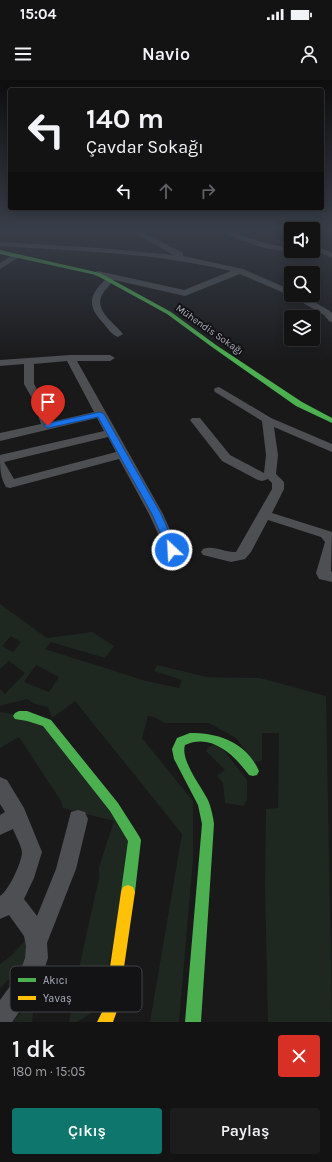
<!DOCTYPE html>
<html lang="tr">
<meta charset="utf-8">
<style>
:root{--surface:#131314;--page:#1c1c1d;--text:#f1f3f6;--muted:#9d9ea0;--line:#323234;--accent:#0f766e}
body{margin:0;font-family:Karla,sans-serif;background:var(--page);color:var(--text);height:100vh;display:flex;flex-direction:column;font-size:15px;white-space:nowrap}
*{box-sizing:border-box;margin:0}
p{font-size:13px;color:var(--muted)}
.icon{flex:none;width:22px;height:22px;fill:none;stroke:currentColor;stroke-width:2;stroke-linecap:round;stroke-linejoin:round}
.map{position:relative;height:942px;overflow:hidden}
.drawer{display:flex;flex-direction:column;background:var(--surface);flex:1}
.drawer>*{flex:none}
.hud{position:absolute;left:8px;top:8px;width:316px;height:122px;border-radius:4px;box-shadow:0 2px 10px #0003,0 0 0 1px var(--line);background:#131314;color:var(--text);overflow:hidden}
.tools{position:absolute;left:284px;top:142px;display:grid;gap:8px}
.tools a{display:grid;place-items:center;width:36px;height:36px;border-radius:4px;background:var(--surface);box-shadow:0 2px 10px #0003,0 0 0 1px var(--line);font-size:20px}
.pin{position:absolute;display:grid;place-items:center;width:34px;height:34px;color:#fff;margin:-41px -17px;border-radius:50% 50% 50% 0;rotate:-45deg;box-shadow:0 0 4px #0007}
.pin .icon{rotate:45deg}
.me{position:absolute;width:44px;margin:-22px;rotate:335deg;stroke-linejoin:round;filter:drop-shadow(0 0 3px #0008)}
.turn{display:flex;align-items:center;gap:14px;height:84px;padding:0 12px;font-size:18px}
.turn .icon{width:52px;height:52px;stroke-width:2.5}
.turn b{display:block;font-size:28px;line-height:34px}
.lanes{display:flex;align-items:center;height:38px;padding:0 12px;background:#0003;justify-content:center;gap:20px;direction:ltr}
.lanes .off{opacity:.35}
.round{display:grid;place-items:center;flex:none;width:42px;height:42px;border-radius:4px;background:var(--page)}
.summary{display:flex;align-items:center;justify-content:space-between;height:68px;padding:0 12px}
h1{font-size:24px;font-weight:600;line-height:30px}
.primary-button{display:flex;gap:8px;margin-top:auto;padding:8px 12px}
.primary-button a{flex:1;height:46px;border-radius:4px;background:var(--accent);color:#fff;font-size:16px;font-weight:600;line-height:46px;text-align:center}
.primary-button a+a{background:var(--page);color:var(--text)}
.status{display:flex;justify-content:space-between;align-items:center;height:28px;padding:0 20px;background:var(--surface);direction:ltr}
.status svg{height:11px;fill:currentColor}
header{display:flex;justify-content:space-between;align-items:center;height:52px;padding:0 12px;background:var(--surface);font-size:18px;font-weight:600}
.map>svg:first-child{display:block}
.green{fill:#1f2721;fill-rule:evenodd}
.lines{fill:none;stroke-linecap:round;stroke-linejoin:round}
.street{fill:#4d4f53;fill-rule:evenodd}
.fast{fill:#4caf50;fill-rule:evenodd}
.slow{fill:#ffc107;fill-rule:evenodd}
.route{fill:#1a73e8;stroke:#114b97}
.labels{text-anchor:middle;stroke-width:4;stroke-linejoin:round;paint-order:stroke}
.far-street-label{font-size:10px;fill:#abafba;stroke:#131316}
.key{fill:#131316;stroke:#414247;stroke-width:1}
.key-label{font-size:11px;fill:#abafba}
</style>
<div class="status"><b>15:04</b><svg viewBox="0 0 49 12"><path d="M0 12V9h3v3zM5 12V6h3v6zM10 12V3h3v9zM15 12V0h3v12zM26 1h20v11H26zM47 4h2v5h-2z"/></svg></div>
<header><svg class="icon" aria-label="menu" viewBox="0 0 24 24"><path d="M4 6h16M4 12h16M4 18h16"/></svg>Navio<svg class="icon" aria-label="person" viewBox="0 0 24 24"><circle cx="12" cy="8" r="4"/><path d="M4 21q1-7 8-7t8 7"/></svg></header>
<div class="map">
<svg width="332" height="942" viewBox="0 0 332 942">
<rect width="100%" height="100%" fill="#19191a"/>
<!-- green -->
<g class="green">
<path d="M0 524 47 558 92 552 114 566 105 578 51 562 45 569 146 601 179 608 182 600 154 591 157 585 207 597 260 598 326 616 332 942H268L265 807 266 729 278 728 279 653H262V681L254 682 236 658 209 643H165L154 637 148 636 142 658 193 721V779L179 942H150L182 754 75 621 52 638 48 627 35 624 27 619 0 626V609L5 614 25 593 9 581 0 589ZM11 556 21 562 13 572 2 566ZM36 585 59 597 49 612 24 602Z"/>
<path d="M0 632 12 634 41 642 134 760 100 928 77 942H69L79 888 99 798V787L114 741 63 728 61 721 19 657 0 668Z"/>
<path d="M218 663 247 700V719L244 726 225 723 223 703 217 696 225 690 206 671 208 667Z"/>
<path d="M26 859C29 885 17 891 0 908V884L12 875Z"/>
<path d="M34 921 32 942H11Z"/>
</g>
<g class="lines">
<!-- street -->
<g class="street">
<path d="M129 150H138L183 173V176L243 189 291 210V215H302L330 231 332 233V242L329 241 324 235 291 216 240 194 185 216 114 200C110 205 105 209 102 215 94 231 115 243 123 254L118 257C112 255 108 249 104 244 86 225 89 215 107 198L95 196 94 194 95 192 98 191 184 210 231 191C156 173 78 171 0 166V162L100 168 174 175Z"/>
<path d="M214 150H225L268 164 291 168V171H294L291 172 264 168Z"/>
<path d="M313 164 332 173V178L313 169Z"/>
<path d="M14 174H17L21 176 0 189V183Z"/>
<path d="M70 275H110L115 278 110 281H77L163 434 179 470 177 473 172 475 167 473 149 434 119 379 10 408 6 407C0 397 0 387 0 375L104 351 97 338 0 361V353L41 344 33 320 24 304V284L0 286V280ZM67 281 94 332 51 342 43 320 34 304V284ZM108 357 116 372 14 399 4 382Z"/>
<path d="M219 307 271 338 332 364V372L274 347 278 375 276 394 284 402V409L272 433 332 452 331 491 332 492V502L319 499 316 493 325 462 321 457 268 440 251 472 245 479 231 482 203 475 201 472 203 469C214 465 225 473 236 472L272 409V403L268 399 262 401 258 400 222 381 190 340 192 338H200L230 375 264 393 266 375 262 341 215 312 214 310 215 308Z"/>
<path d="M0 697 7 700 24 728 42 772 34 798 24 819 37 836 56 789 71 732 78 730 85 732 88 739 76 789 47 863 48 878 44 890 35 910 12 942H0V920L19 894 25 878 26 866 24 856 9 835 0 839V816C9 810 21 784 22 773 22 766 15 755 13 749L0 755V735L5 732 0 724Z"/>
</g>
<!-- fast -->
<g class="fast">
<path d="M0 170 100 193 171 232 216 265 302 322 332 338V343L296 326 212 267 167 234 96 195 0 174Z"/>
<path d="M19 631H27L51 640 118 723 139 756 141 760 135 812 133 817 128 819 123 817 121 812 128 761 110 731 43 646 27 641 15 639 13 636 15 633Z"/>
<path d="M190 653C219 653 246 662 259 691L257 695 253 696 249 695C234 675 212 653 185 665 180 680 201 706 208 720 211 727 213 736 214 744L201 942H185L202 744 198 725 174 679 172 669 177 658Z"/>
</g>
<!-- slow -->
<path class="slow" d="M128 805 133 807 135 812 118 928 113 942H97L104 928 121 812 123 807Z"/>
</g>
<!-- sky -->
<linearGradient id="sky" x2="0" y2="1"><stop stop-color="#0e0e0e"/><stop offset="0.53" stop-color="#383e49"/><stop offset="1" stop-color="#383e49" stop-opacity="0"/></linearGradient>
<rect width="332" height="282" fill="url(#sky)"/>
<!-- route -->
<path class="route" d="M100 332 104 334 161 434 177 470 176 472H169L168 470 152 434 98 337 48 348 44 346 45 344Z"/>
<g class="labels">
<!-- far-street labels -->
<g class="far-street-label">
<text transform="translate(210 249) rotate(35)" y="4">Mühendis Sokağı</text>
</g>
</g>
<!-- legend -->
<rect x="10" y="886" width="132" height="46" rx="6" class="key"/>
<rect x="18" y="898" width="18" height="4" fill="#4caf50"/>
<rect x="18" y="916" width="18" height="4" fill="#ffc107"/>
<g class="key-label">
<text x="43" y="904">Akıcı</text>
<text x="43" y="922">Yavaş</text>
</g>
</svg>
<div class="tools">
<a><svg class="icon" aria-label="sound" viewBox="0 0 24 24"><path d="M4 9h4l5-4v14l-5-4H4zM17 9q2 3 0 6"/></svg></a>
<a><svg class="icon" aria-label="search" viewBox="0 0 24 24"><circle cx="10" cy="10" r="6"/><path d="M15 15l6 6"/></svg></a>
<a><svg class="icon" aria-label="layers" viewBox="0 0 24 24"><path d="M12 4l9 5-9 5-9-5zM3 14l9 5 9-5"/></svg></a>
</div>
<div class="pin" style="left:48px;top:346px;background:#d93025"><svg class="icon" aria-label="arrive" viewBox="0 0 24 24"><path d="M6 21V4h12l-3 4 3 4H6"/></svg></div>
<svg class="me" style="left:172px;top:470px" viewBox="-20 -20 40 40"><circle r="17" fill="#1a73e8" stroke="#fff" stroke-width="3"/><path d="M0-11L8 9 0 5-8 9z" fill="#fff"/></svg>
<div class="hud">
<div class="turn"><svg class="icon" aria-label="left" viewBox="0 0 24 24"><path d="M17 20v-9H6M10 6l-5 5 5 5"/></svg><div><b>140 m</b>Çavdar Sokağı</div></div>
<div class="lanes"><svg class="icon" aria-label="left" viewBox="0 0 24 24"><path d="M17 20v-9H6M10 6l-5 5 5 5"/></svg><svg class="icon off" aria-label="ahead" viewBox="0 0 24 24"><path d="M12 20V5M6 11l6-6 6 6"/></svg><svg class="icon off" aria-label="right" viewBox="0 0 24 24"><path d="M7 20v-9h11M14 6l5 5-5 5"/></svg></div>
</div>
</div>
<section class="drawer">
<div class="summary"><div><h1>1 dk</h1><p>180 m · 15:05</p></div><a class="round" style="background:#d93025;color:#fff"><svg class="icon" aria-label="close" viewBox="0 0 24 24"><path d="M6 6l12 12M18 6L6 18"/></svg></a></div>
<div class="primary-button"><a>Çıkış</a><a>Paylaş</a></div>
</section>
